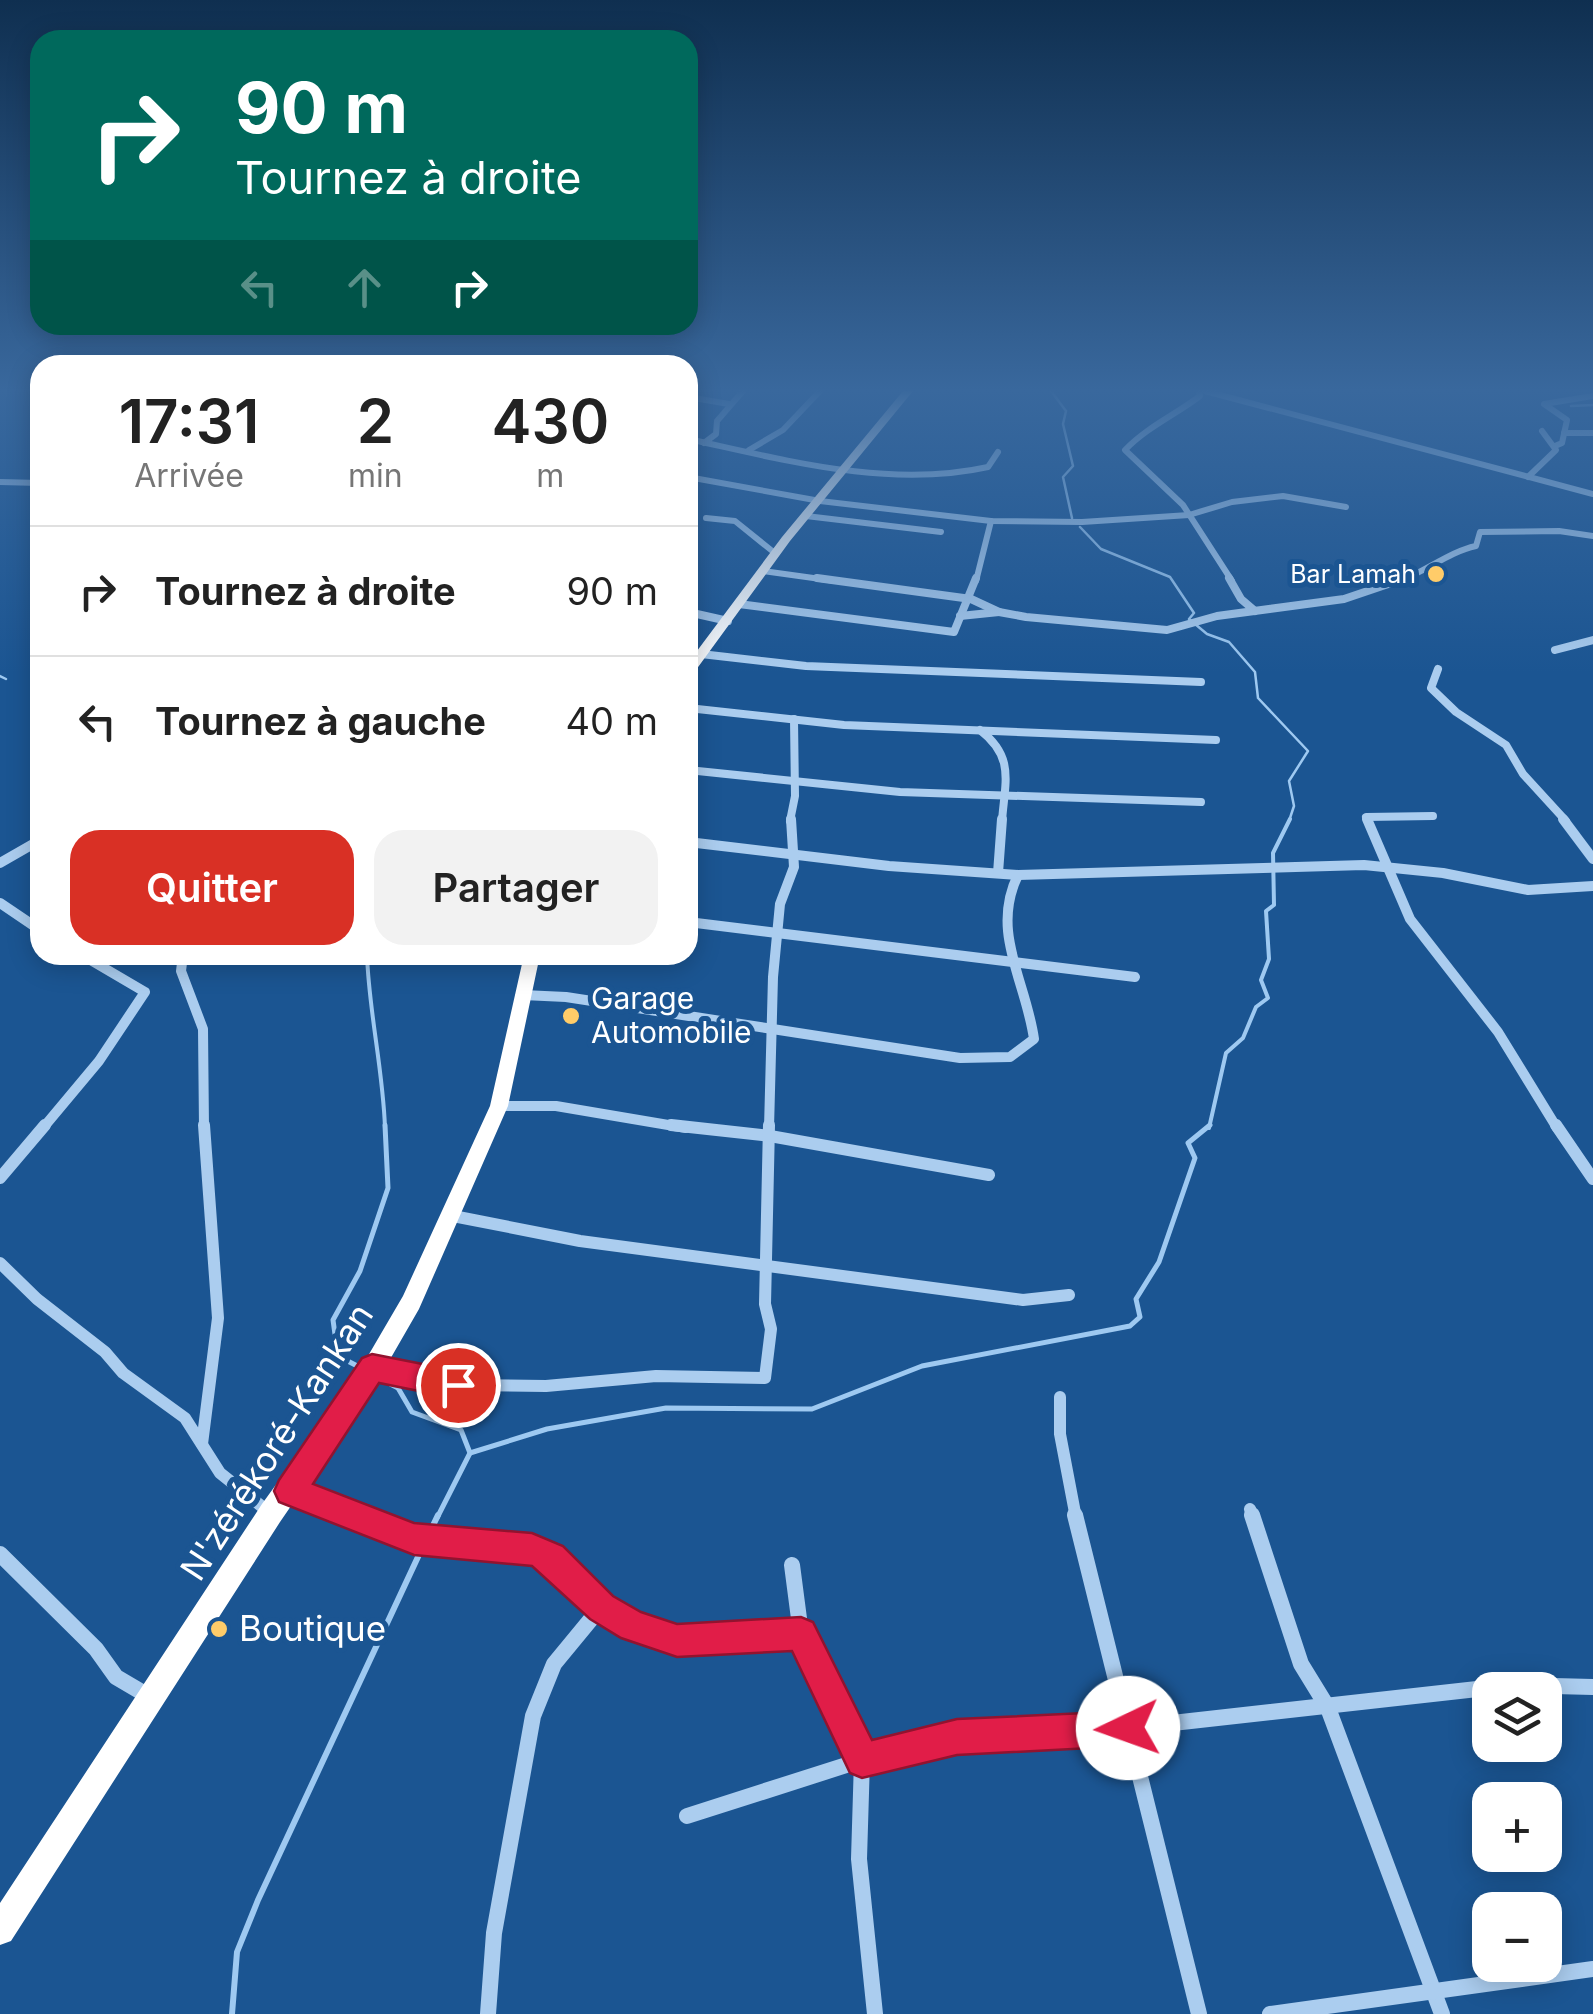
<!DOCTYPE html>
<html lang="fr">
<meta charset="utf-8">
<style>
:root{--surface:#fff;--page:#f2f2f2;--text:#222;--muted:#767676;--line:#e0e0e0;--accent:#d93025}
body{margin:0;font-family:Inter,sans-serif;background:var(--page);color:var(--text);height:100vh;display:flex;flex-direction:column;font-size:38px;white-space:nowrap}
*{box-sizing:border-box;margin:0}
p{font-size:32px;color:var(--muted)}
.icon{flex:none;width:55px;height:55px;fill:none;stroke:currentColor;stroke-width:2;stroke-linecap:round;stroke-linejoin:round}
.map{position:relative;flex:1;overflow:hidden}
.side{position:absolute;left:30px;top:355px;width:668px;height:610px;display:flex;flex-direction:column;background:var(--surface);border-radius:30px;box-shadow:0 5px 25px #0003}
.side>*{flex:none}
.banner{position:absolute;left:30px;top:30px;width:668px;height:305px;border-radius:30px;box-shadow:0 5px 25px #0003;background:#00695c;color:#fff;overflow:hidden}
.buttons{position:absolute;left:1472px;top:1672px;display:grid;gap:20px}
.buttons a{display:grid;place-items:center;width:90px;height:90px;border-radius:20px;background:var(--surface);box-shadow:0 5px 25px #0003;font-size:50px}
.pin{position:absolute;display:grid;place-items:center;width:85px;height:85px;color:#fff;margin:-42px;border:5px solid #fff;border-radius:50%;box-shadow:0 2px 10px #0007}
.me{position:absolute;width:110px;margin:-55px;rotate:267deg;stroke-linejoin:round;filter:drop-shadow(0 0 8px #0008)}
.turn{display:flex;align-items:center;gap:35px;height:210px;padding:0 40px;font-size:45px}
.turn .icon{width:130px;height:130px;stroke-width:2.5}
.turn b{display:block;font-size:70px;line-height:85px}
.lanes{display:flex;align-items:center;height:95px;padding:0 40px;background:#0003;justify-content:center;gap:50px;direction:ltr}
.lanes .off{opacity:.35}
.eta{display:flex;justify-content:space-evenly;align-items:center;height:170px;text-align:center}
.eta b{font-size:60px;font-weight:600;line-height:70px}
.primary-button{display:flex;gap:20px;margin-top:auto;padding:20px 40px}
.primary-button a{flex:1;height:115px;border-radius:30px;background:var(--accent);color:#fff;font-size:40px;font-weight:600;line-height:115px;text-align:center}
.primary-button a+a{background:var(--page);color:var(--text)}
ul{padding:0;list-style:none}
li{display:flex;align-items:center;gap:30px;height:130px;padding:0 40px;border-top:2px solid var(--line)}
li div{flex:1}
li b{display:block;font-size:38px}
li em{font-style:normal}
.map>svg:first-child{display:block}
.lines{fill:none;stroke-linecap:round;stroke-linejoin:round}
.stream-far3{stroke:#9ec9f1;stroke-width:2.5}
.stream-far2{stroke:#9ec9f1;stroke-width:4}
.stream-far1{stroke:#9ec9f1;stroke-width:5}
.stream{stroke:#9ec9f1;stroke-width:6}
.street-far4{stroke:#abcdef;stroke-width:6}
.street-far3{stroke:#abcdef;stroke-width:8}
.street-far2{stroke:#abcdef;stroke-width:10}
.street-far1{stroke:#abcdef;stroke-width:12}
.street{stroke:#abcdef;stroke-width:16}
.highway{fill:#fff;fill-rule:evenodd}
.route{fill:#e11d48;stroke:#92132f;stroke-width:2.5}
.poi-dot{fill:#ffcc69;stroke:#1b5592;stroke-width:4}
.labels{text-anchor:middle;stroke-width:10;stroke-linejoin:round;paint-order:stroke}
.far-poi-label{font-size:25px;fill:#fff;stroke:#1b5592;text-anchor:end}
.poi-label{font-size:30px;fill:#fff;stroke:#1b5592;text-anchor:start}
.near-street-label{font-size:35px;fill:#fff;stroke:#1b5592}
.near-poi-label{font-size:35px;fill:#fff;stroke:#1b5592;text-anchor:start}
</style>
<div class="map">
<svg width="1593" height="2014" viewBox="0 0 1593 2014">
<rect width="100%" height="100%" fill="#1b5592"/>
<g class="lines">
<!-- stream-far3 -->
<g class="stream-far3">
<path d="M1051 391 1066 411 1063 424 1073 466 1063 477 1072 518"/>
<path d="M1571 406 1593 405"/>
<path d="M1080 527 1101 549 1170 577 1194 613 1189 619 1207 634 1229 642 1255 672 1258 698 1308 751 1289 781 1294 806 1289 821"/>
<path d="M0 676 6 679"/>
</g>
<!-- stream-far2 -->
<g class="stream-far2">
<path d="M367 955C369 1013 383 1069 385 1128"/>
<path d="M1209 1128 1226 1053 1243 1038 1256 1007 1268 998 1261 980 1269 959 1266 911 1274 905 1273 853 1290 819"/>
</g>
<!-- stream-far1 -->
<g class="stream-far1">
<path d="M365 1370 338 1356 333 1320 360 1271 388 1188 385 1125"/>
<path d="M377 1377 398 1388 412 1412 461 1430 470 1453 437 1518"/>
<path d="M470 1453 547 1429 666 1408 812 1409 922 1366 1130 1326 1140 1317 1136 1299 1159 1262 1195 1158 1188 1143 1210 1125"/>
</g>
<!-- stream -->
<g class="stream">
<path d="M428 1536 438 1515"/>
<path d="M232 2014 237 1952 258 1900 424 1544"/>
</g>
<!-- street-far4 -->
<g class="street-far4">
<path d="M1199 391 1200 396C1175 415 1147 427 1125 450L1183 505 1232 581"/>
<path d="M1205 391 1593 494"/>
<path d="M688 397 729 404"/>
<path d="M1564 433H1593"/>
<path d="M688 439C785 460 889 489 988 467L998 452"/>
<path d="M704 443 716 434 717 421 743 391"/>
<path d="M1555 446 1562 443 1567 420 1544 404 1593 396"/>
<path d="M749 450 783 430 820 391"/>
<path d="M688 477 820 501 991 521 1082 522 1189 515 1232 502 1283 496 1346 507"/>
<path d="M1528 477 1556 450 1542 431"/>
<path d="M0 482 40 483"/>
<path d="M806 516 941 532"/>
<path d="M706 518 735 521 776 554"/>
<path d="M763 571 835 581"/>
<path d="M976 581 991 521"/>
<path d="M1399 581C1426 572 1448 552 1476 546L1480 532 1559 531 1593 536"/>
</g>
<!-- street-far3 -->
<g class="street-far3">
<path d="M817 578 971 599 999 612 1026 617 1167 630 1217 616 1344 599 1406 578"/>
<path d="M1229 578 1241 599 1255 611"/>
<path d="M739 604 954 632 976 578"/>
<path d="M688 612 728 621"/>
<path d="M960 616 999 612"/>
<path d="M1555 650 1593 640"/>
<path d="M701 654 806 666 1201 682"/>
<path d="M1438 669 1431 688 1456 712 1506 745 1523 774 1566 821"/>
<path d="M688 708 844 725 1216 740"/>
<path d="M980 730C1015 757 1005 781 1002 821"/>
<path d="M688 770 900 792 1201 802"/>
<path d="M790 821 795 796 794 719"/>
<path d="M1368 821 1366 817 1433 816"/>
</g>
<!-- street-far2 -->
<g class="street-far2">
<path d="M1367 819 1410 919 1498 1032 1557 1128"/>
<path d="M1563 819 1593 859"/>
<path d="M688 842 889 866 1018 875 1364 865 1443 873 1528 890 1593 886"/>
<path d="M0 863 40 840"/>
<path d="M998 873 1002 819"/>
<path d="M0 903 40 930"/>
<path d="M688 922 1135 977"/>
<path d="M183 955 181 971 203 1029 204 1128"/>
<path d="M523 995 566 997 960 1058 1010 1057 1034 1039C1026 981 990 932 1018 875"/>
<path d="M499 1106H556L686 1128"/>
<path d="M43 1128 99 1061 145 992 82 955"/>
<path d="M769 1128 773 977 780 904 794 867 791 819"/>
</g>
<!-- street-far1 -->
<g class="street-far1">
<path d="M671 1125 770 1136 989 1175"/>
<path d="M1556 1125 1593 1179"/>
<path d="M0 1178 45 1125"/>
<path d="M453 1216 580 1241 1023 1300 1069 1295"/>
<path d="M0 1263 37 1299 105 1352 123 1373 185 1418 220 1473 270 1513"/>
<path d="M373 1368 458 1385 546 1386 656 1376 765 1378 771 1329 765 1304 769 1125"/>
<path d="M1060 1397V1434L1076 1518"/>
<path d="M202 1444 218 1318 204 1125"/>
<path d="M290 1491 360 1518"/>
<path d="M1250 1509 1253 1518"/>
</g>
<!-- street -->
<g class="street">
<path d="M353 1515 414 1539 532 1549 552 1558 601 1607 633 1626 677 1641 801 1634"/>
<path d="M1075 1515 1199 2014"/>
<path d="M1252 1515 1301 1664 1328 1708 1442 2014"/>
<path d="M0 1554 96 1649 116 1677 150 1697"/>
<path d="M792 1565 801 1634 862 1760 859 1859 875 2014"/>
<path d="M687 1816 862 1760 957 1737 1128 1728 1513 1685 1593 1687"/>
<path d="M488 2014 494 1933 533 1716 554 1664 601 1607"/>
<path d="M1270 2014 1593 1969"/>
</g>
<!-- highway -->
<g class="highway">
<path d="M903 391H913L790 541 693 674 688 675V663L782 537Z"/>
<path d="M524 955H540L508 1106 419 1309 381 1375 280 1522 11 1941 0 1945V1903L262 1504 365 1361 403 1296 490 1106Z"/>
</g>
</g>
<!-- sky -->
<linearGradient id="sky" x2="0" y2="1"><stop stop-color="#0f2f50"/><stop offset="0.58" stop-color="#39689d"/><stop offset="1" stop-color="#39689d" stop-opacity="0"/></linearGradient>
<rect width="1593" height="673" fill="url(#sky)"/>
<!-- route -->
<path class="route" d="M372 1354 458 1371 469 1375 473 1385 469 1395 458 1399 379 1383 313 1484 414 1523 532 1533 563 1546 613 1596 641 1612 677 1624 801 1617 813 1622 872 1740 957 1719 1128 1711 1140 1716 1145 1728 1140 1741 1128 1746 957 1755 862 1778 850 1773 792 1651 677 1657 621 1638 590 1619 532 1566 414 1555 279 1502 274 1491 279 1480 362 1358Z"/>
<!-- markers -->
<g class="poi-dot">
<circle cx="1436" cy="574" r="10"/>
<circle cx="571" cy="1016" r="10"/>
<circle cx="219" cy="1629" r="10"/>
</g>
<g class="labels">
<!-- far-poi labels -->
<g class="far-poi-label">
<text x="1416" y="583">Bar Lamah</text>
</g>
<!-- poi labels -->
<g class="poi-label">
<text x="591" y="1009">Garage<tspan x="591" dy="34">Automobile</tspan></text>
</g>
<!-- near-street labels -->
<g class="near-street-label">
<text transform="translate(277 1442) rotate(-57)" y="12">N'zérékoré-Kankan</text>
</g>
<!-- near-poi labels -->
<g class="near-poi-label">
<text x="239" y="1641">Boutique</text>
</g>
</g>
</svg>
<div class="buttons">
<a><svg class="icon" aria-label="layers" viewBox="0 0 24 24"><path d="M12 4l9 5-9 5-9-5zM3 14l9 5 9-5"/></svg></a>
<a>+</a>
<a>−</a>
</div>
<div class="pin" style="left:458px;top:1385px;background:#d93025"><svg class="icon" aria-label="arrive" viewBox="0 0 24 24"><path d="M6 21V4h12l-3 4 3 4H6"/></svg></div>
<svg class="me" style="left:1128px;top:1728px" viewBox="-20 -20 40 40"><circle r="19" fill="#fff"/><path d="M0-13L10 11 0 6-10 11z" fill="#e11d48"/></svg>
<div class="banner">
<div class="turn"><svg class="icon" aria-label="right" viewBox="0 0 24 24"><path d="M7 20v-9h11M14 6l5 5-5 5"/></svg><div><b>90 m</b>Tournez à droite</div></div>
<div class="lanes"><svg class="icon off" aria-label="left" viewBox="0 0 24 24"><path d="M17 20v-9H6M10 6l-5 5 5 5"/></svg><svg class="icon off" aria-label="ahead" viewBox="0 0 24 24"><path d="M12 20V5M6 11l6-6 6 6"/></svg><svg class="icon" aria-label="right" viewBox="0 0 24 24"><path d="M7 20v-9h11M14 6l5 5-5 5"/></svg></div>
</div>
<section class="side">
<div class="eta">
<div><b>17:31</b><p>Arrivée</p></div>
<div><b>2</b><p>min</p></div>
<div><b>430</b><p>m</p></div>
</div>
<ul>
<li><svg class="icon" aria-label="right" viewBox="0 0 24 24"><path d="M7 20v-9h11M14 6l5 5-5 5"/></svg><div><b>Tournez à droite</b></div><em>90 m</em></li>
<li><svg class="icon" aria-label="left" viewBox="0 0 24 24"><path d="M17 20v-9H6M10 6l-5 5 5 5"/></svg><div><b>Tournez à gauche</b></div><em>40 m</em></li>
</ul>
<div class="primary-button"><a>Quitter</a><a>Partager</a></div>
</section>
</div>
